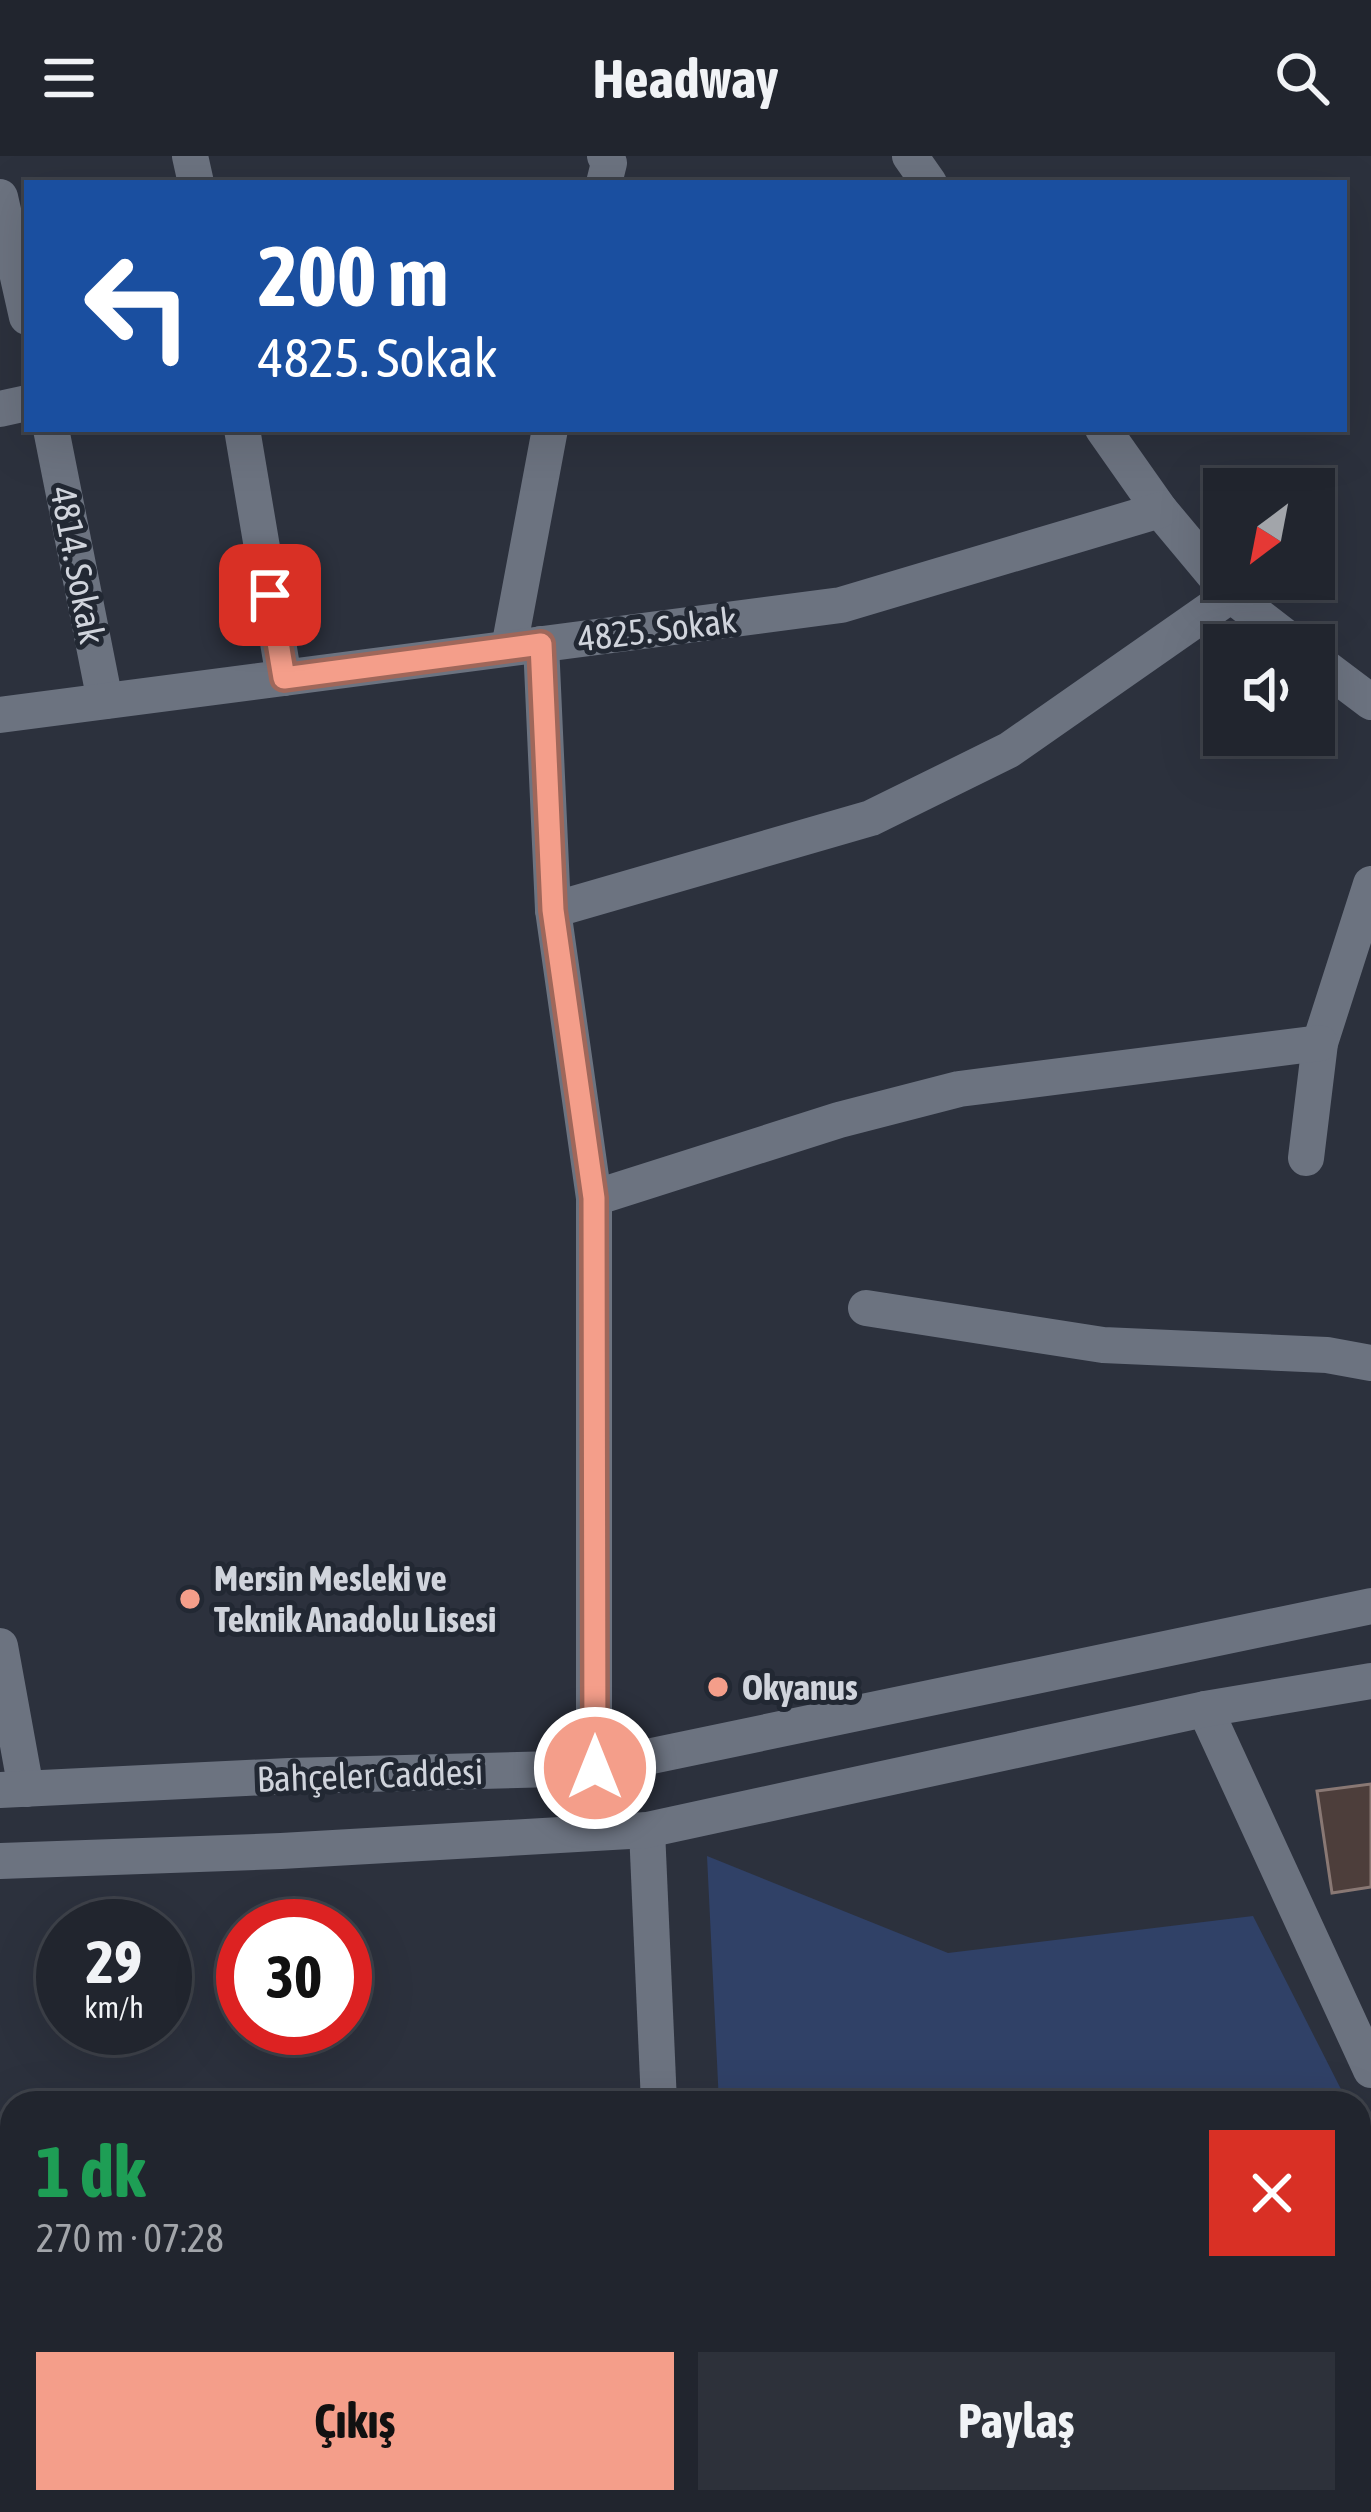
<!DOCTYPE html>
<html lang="tr">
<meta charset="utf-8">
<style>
:root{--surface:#21252e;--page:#2d313a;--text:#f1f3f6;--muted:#a2a5aa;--line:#3e424a;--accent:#f49e8a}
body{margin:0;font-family:"Asap Condensed",sans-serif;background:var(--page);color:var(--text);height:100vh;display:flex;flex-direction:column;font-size:45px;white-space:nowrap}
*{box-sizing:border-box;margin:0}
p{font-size:39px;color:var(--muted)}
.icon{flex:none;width:66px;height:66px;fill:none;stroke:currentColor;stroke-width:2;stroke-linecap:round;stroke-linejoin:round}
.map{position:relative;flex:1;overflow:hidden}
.sheet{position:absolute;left:0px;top:1935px;width:1371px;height:423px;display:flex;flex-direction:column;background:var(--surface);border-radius:36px 36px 0 0;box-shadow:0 12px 48px #0002,0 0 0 3px var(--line)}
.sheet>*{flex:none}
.banner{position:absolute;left:24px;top:24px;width:1323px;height:252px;border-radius:0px;box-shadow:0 12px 48px #0002,0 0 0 3px var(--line);background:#1a4fa0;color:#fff;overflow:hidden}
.needle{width:78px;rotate:212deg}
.buttons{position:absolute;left:1203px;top:312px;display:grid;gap:24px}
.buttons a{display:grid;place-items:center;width:132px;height:132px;border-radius:0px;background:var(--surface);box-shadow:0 12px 48px #0002,0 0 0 3px var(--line);font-size:60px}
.speed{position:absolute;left:36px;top:1743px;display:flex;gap:24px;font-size:60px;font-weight:700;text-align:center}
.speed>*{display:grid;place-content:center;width:156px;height:156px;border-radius:50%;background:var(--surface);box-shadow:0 12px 48px #0002,0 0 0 3px var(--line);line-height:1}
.speed small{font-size:30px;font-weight:400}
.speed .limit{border:18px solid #d22;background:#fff;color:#111}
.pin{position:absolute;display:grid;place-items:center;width:102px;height:102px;color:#fff;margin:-51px;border-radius:24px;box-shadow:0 6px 18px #0006}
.me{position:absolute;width:132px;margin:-66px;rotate:0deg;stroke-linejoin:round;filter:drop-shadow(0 0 9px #0008)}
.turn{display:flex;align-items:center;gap:42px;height:252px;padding:0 36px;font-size:54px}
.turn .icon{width:156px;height:156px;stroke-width:2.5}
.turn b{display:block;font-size:84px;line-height:102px}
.round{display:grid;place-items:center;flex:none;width:126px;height:126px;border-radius:0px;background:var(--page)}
.summary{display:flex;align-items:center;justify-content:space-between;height:204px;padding:0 36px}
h1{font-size:72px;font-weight:700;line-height:90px;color:#1e9e55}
.action{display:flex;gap:24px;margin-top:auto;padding:24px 36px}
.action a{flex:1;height:138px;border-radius:0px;background:var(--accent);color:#111;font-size:48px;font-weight:700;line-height:138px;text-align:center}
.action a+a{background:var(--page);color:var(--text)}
header{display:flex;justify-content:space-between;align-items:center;height:156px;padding:0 36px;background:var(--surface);font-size:54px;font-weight:700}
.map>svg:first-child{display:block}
.green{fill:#304167}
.building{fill:#4d3e3b;stroke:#897874;stroke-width:3}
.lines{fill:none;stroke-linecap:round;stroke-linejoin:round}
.minor{stroke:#6c7380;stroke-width:36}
.route-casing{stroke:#9f675a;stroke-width:30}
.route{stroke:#f49e8a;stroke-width:21}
.poi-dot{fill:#f49e8a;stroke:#222833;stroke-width:4.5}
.labels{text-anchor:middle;stroke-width:10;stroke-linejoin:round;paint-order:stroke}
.street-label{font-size:36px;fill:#d0d4dc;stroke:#222833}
.poi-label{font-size:36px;font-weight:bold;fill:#d0d4dc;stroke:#222833;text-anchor:start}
</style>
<header><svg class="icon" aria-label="menu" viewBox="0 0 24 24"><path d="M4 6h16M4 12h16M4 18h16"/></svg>Headway<svg class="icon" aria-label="search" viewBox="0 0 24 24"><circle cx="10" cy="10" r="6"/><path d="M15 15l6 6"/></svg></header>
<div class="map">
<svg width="1371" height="2356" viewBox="0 0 1371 2356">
<rect width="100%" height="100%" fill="#2c313d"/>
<!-- green -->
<g class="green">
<path d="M707 1700 948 1797 1253 1760 1348 1947H719Z"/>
<path d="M1359 1969 1371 1992V2356H739V2346H1359Z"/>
</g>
<!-- building -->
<path class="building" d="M1371 1628V1731L1332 1737 1317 1635Z"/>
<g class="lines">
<!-- minor -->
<g class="minor">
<path d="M190 0 196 27"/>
<path d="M910 0 929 27"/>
<path d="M604 27 609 7 605 0"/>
<path d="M0 41 27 161"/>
<path d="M0 253 27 247"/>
<path d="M51 273 105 545"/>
<path d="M242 273 284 522"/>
<path d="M1103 273 1160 354 1231 439 1296 489"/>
<path d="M541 488 553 754 594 1042V1612"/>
<path d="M509 492 550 273"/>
<path d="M1314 503 1371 546"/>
<path d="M0 559 841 449 1160 354"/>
<path d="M553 754 871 662 1009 594 1231 439"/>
<path d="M1306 1002 1320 887 1371 728"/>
<path d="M594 1042 839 964 959 933 1320 887"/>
<path d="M866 1152 1103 1189 1327 1199 1371 1207"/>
<path d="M0 1490 26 1633"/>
<path d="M1205 1553 1371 1914"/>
<path d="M0 1634 289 1620 594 1612 1371 1450"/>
<path d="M647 1674 659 1947"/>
<path d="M0 1705 281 1695 647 1674 1205 1553 1371 1525"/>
<path d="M676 2346 677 2356"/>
</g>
</g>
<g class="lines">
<defs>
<path id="route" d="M270 439 284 522 541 488 553 754 594 1042 595 1612"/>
</defs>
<!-- route casing -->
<use href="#route" class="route-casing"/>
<!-- route -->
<use href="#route" class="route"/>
</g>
<!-- markers -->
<g class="poi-dot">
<circle cx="190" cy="1443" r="12"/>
<circle cx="718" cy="1531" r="12"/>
</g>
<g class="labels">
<!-- street labels -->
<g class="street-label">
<text transform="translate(78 409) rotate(79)" y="13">4814. Sokak</text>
<text transform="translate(657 473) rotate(-7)" y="13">4825. Sokak</text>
<text transform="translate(370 1619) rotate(-2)" y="13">Bahçeler Caddesi</text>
</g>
<!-- poi labels -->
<g class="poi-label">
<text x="214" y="1435">Mersin Mesleki ve<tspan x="214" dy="41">Teknik Anadolu Lisesi</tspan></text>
<text x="742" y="1544">Okyanus</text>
</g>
</g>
</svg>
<div class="buttons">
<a><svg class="needle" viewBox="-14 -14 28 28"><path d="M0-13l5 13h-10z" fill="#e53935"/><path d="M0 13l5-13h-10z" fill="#a2a5aa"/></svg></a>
<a><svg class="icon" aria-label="sound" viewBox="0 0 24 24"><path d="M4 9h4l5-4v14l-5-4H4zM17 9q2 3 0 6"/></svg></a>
</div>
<div class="speed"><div>29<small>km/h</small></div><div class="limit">30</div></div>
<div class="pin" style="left:270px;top:439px;background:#d93025"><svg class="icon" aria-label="arrive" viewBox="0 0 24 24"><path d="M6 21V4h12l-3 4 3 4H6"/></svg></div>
<svg class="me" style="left:595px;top:1612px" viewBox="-20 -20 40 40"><circle r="17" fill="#f49e8a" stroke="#fff" stroke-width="3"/><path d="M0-11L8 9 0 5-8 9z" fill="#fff"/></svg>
<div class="banner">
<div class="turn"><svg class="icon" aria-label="left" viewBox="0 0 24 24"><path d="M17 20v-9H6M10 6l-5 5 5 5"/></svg><div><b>200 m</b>4825. Sokak</div></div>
</div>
<section class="sheet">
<div class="summary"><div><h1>1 dk</h1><p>270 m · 07:28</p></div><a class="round" style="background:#d93025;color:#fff"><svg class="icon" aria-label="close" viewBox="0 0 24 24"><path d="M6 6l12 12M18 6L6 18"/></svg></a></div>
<div class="action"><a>Çıkış</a><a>Paylaş</a></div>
</section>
</div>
